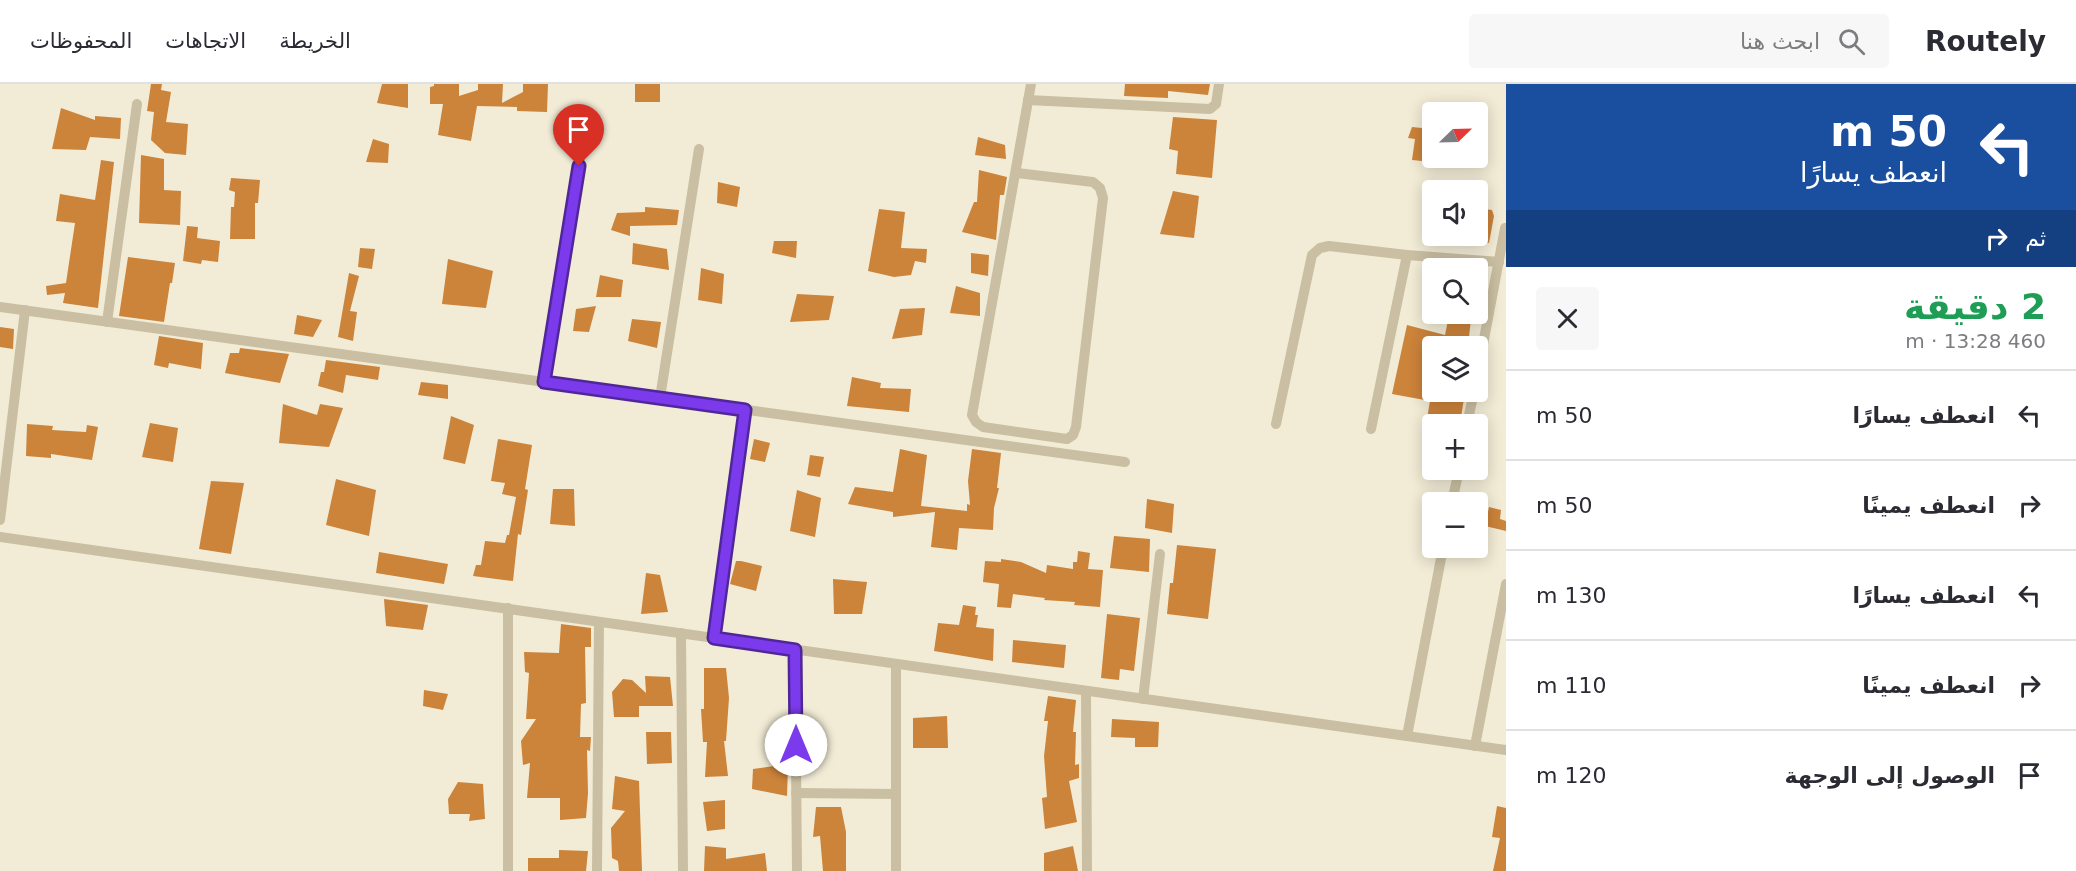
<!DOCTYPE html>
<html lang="ar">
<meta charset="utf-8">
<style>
:root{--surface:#fff;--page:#f7f7f7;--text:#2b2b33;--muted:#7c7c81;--line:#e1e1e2}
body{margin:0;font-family:"DejaVu Sans","Noto Naskh Arabic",sans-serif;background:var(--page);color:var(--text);direction:rtl;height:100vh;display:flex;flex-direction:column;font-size:22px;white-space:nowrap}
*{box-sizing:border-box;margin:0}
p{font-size:20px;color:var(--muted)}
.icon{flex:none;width:33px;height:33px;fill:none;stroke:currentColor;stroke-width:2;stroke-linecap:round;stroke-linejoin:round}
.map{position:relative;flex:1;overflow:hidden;direction:ltr}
.side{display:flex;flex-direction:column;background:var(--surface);width:570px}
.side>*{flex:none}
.guide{background:#1a4fa0;color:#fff;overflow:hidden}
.needle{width:39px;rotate:67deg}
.buttons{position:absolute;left:1422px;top:18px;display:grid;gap:12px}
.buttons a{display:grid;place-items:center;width:66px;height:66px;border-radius:6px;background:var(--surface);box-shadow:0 3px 15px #0003;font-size:30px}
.pin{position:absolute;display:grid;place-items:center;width:51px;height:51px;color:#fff;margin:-62px -26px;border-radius:50% 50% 50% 0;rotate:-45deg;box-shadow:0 0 6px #0007}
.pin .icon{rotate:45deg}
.me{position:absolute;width:66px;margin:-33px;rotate:0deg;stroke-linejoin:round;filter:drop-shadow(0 0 4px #0008)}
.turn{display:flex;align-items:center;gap:21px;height:126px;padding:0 30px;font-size:27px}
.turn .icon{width:78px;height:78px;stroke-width:2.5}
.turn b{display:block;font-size:42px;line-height:51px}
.then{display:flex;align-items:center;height:57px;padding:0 30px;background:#0003;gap:12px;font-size:22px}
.round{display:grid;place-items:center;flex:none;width:63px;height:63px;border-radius:6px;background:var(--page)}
.head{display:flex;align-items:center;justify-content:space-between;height:102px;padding:0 30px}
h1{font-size:36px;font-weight:700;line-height:45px;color:#1e9e55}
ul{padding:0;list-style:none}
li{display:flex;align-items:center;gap:18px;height:90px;padding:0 30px;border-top:2px solid var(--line)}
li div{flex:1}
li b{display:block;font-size:22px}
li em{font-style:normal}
header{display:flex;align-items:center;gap:36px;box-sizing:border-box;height:84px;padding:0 30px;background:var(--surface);border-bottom:2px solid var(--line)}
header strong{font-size:28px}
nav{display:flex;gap:33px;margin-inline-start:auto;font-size:21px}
.search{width:420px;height:54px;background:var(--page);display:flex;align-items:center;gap:15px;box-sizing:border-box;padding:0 21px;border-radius:6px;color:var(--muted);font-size:22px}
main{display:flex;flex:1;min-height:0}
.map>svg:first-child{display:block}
.building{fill:#cc833a}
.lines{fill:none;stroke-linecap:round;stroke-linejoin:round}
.minor{stroke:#cabfa2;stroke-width:10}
.route-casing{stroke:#51269a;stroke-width:15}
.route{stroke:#7c3aed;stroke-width:10}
</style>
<header>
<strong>Routely</strong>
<div class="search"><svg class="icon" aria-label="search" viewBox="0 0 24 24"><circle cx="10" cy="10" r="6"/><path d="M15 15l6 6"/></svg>ابحث هنا</div>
<nav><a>الخريطة</a><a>الاتجاهات</a><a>المحفوظات</a></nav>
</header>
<main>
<section class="side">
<div class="guide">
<div class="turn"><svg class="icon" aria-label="left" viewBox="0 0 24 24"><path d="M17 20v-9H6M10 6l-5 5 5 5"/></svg><div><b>50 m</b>انعطف يسارًا</div></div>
<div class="then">ثم<svg class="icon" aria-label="right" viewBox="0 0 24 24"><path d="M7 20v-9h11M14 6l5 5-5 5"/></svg></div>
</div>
<div class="head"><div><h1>2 دقيقة</h1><p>460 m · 13:28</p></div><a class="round"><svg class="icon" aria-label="close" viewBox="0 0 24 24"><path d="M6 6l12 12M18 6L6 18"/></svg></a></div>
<ul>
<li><svg class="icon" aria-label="left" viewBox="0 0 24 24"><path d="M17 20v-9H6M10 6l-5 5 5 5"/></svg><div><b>انعطف يسارًا</b></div><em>50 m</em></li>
<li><svg class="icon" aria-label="right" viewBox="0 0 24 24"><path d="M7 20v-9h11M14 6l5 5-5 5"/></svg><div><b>انعطف يمينًا</b></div><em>50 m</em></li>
<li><svg class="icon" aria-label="left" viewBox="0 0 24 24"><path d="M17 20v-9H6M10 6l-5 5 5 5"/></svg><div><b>انعطف يسارًا</b></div><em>130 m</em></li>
<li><svg class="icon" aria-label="right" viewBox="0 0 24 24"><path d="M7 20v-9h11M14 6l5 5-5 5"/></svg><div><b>انعطف يمينًا</b></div><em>110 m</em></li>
<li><svg class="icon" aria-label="arrive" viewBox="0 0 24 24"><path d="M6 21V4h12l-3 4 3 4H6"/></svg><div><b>الوصول إلى الوجهة</b></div><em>120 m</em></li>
</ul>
</section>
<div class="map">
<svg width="1506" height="787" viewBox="0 0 1506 787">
<rect width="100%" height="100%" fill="#f2ecd6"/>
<!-- building -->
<g class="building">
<path d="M151 0H162L161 6 171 8 166 38 188 40 186 71 165 69 151 56 154 28 147 27Z"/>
<path d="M382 0H408V24L377 19Z"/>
<path d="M434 0H459V12L478 6V0H503L502 19 523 8V0H548L547 28 517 27V23L477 22 471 57 438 51 443 20H430V3L434 2Z"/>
<rect x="635" y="0" width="25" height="18"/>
<path d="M1125 0H1210L1208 11 1168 7V14L1124 12Z"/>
<path d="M61 24 95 36V32L121 34 120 55 90 53 86 66 52 65Z"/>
<path d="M1173 33 1217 36 1212 94 1176 90 1178 67 1169 65Z"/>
<path d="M1412 43 1432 45V78L1412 76 1415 55 1408 54Z"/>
<path d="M978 53 1005 61 1006 75 975 71Z"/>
<path d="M373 55 389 60 388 79 366 78Z"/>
<path d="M141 71 164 75V106L181 107 180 141 139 139Z"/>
<path d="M101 76 114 78 98 224 63 219 65 209 47 211 46 202 66 199 75 139 56 137 60 110 95 116Z"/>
<path d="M979 86 1007 93 1004 111H1000L996 156 962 148 974 118H977Z"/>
<path d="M231 94 260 96 258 119H255V155H230L231 123H234L235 108 229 106Z"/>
<path d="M718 98 740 103 737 123 717 119Z"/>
<path d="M1173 107 1199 112 1194 154 1160 150Z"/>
<path d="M645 123 679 126 677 141 630 142V152L611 146 617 129 645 128Z"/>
<path d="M879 125 905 128 901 164 927 165 926 179 915 177 911 191 894 193 868 187Z"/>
<path d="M1484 125 1492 126 1494 132 1489 159 1478 155V127Z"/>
<path d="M187 142 198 143 197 154 220 157 218 178 202 176 201 180 183 177Z"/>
<path d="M774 157H797L796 174 772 169Z"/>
<path d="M633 159 667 165 669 186 632 180Z"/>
<path d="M360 164 375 165 372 185 358 183Z"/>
<path d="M971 169 989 171 988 192 971 189Z"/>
<path d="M128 173 175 179 172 199H170L164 238 119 232Z"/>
<path d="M448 175 493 187 486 224 442 220Z"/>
<path d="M701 184 724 190 722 220 698 216Z"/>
<path d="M349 189 359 192 350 227 357 228 353 257 338 253Z"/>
<path d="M600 191 623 196 621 213H596Z"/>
<path d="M956 202 980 209V232L950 229Z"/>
<path d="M797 210 834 212 829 236 790 238Z"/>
<path d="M596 222 589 248 573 247 576 225Z"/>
<path d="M925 224 922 251 892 255 900 225Z"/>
<path d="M297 231 322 236 313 253 294 250Z"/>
<path d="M1449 231 1471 235 1468 262H1432V308H1465L1460 340H1426L1430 317 1392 310 1407 241 1445 251Z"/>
<path d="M632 235 661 238 657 264 628 257Z"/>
<path d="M0 243 14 245 13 265 0 263Z"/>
<path d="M159 252 203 259 201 285 169 279 168 284 154 281Z"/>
<path d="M240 264 289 270 280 299 225 289 230 269H239Z"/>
<path d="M326 276 380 283 378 296 346 291 343 309 318 302 321 288H324Z"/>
<path d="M852 293 881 299 880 304 911 305 909 328 847 322Z"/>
<path d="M421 298 448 301V315L418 311Z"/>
<path d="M283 320 317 331 320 320 343 324 329 363 279 359Z"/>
<path d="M451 332 474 341 465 380 443 375Z"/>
<path d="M150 339 178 344 173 378 142 373Z"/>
<path d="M27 340 53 342 52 346 86 348 87 341 98 343 92 376 51 370V374L26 372Z"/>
<path d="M498 355 532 361 525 405 528 406 521 451 518 450 513 497 473 492 476 481H481L485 457 505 459 507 451H509L516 413 502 410 505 399 491 397Z"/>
<path d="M754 355 770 359 765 378 750 375Z"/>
<path d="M900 365 927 371 921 422 967 427V420L970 421 968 397 972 365 1001 369 997 404H999L994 424 993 446 959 444 957 466 931 463 935 428 893 433V428L848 420 855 403 893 408Z"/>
<path d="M810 371 824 373 820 393 807 391Z"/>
<path d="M336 395 376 406 369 452 326 441Z"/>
<path d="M211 397 244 399 231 470 199 465Z"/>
<path d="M553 405H574L575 442 550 440Z"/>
<path d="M797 406 821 414 815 453 790 447Z"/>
<path d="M1147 415 1174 420 1172 449 1145 444Z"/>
<path d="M1489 423 1501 426 1500 435 1506 437V447L1485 442Z"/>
<path d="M1114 452 1150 455 1149 488 1110 484Z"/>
<path d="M1177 461 1216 465 1208 535 1167 530 1170 499H1173Z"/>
<path d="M1078 467 1090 469 1088 485 1103 486 1100 523 1074 521 1075 518 1044 516 1045 514 1013 510 1011 524 997 523 999 500 983 498 985 477 1001 478V475L1021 478 1046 489 1047 481 1073 485V478H1077Z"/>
<path d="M379 468 448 480 444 500 376 489Z"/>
<path d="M736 477H741L762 482 756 507 730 500Z"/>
<path d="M646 489 660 491 668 528 641 530Z"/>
<path d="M833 495 867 498 862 530H834Z"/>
<path d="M384 515 428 521 423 546 386 542Z"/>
<path d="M963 521 976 523 975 531H978L976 543 994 545 993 577 934 567 938 539 959 541Z"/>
<path d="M1107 530 1140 534 1134 587 1120 585 1119 596 1101 594Z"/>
<path d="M561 540 591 544V563H585L586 619 581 620 580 653H591L590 667 587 666 588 709 586 734 560 736V714H527L530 679 523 681 521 657 536 635H526L529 589 525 588 524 568 559 569Z"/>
<path d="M1013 556 1066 561 1064 584 1012 578Z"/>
<path d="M704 584H726L729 614 726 657H724L728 692 705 693 707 658H703L701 625H704Z"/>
<path d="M645 592 670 593 673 622H639V633H614L612 608 623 595 632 596 646 609Z"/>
<path d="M424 606 448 610 443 626 423 622Z"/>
<path d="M1048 612 1076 616 1073 648H1076L1075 681 1079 680V694L1069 697 1077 738 1045 745 1042 714 1047 713 1044 672 1048 637H1044Z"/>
<path d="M947 632 948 664H913V634Z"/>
<path d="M1112 635 1159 638 1158 663H1135V654L1111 653Z"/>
<path d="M646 648H671L672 679 647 680Z"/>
<path d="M788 680 787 712 752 705 753 685Z"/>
<path d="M615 692 639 697 642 787H619L618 777 612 774 611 744 625 727 612 725Z"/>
<path d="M458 698 483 700 485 735 469 737 470 730H449L448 715Z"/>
<path d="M725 716V745L707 747 703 718Z"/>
<path d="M1497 722 1506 724V787H1493L1500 754 1492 753Z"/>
<path d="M816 723H841L846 748V787H823L820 752 813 753Z"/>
<path d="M705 762 726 764V775L765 769 767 787H704Z"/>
<path d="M1073 762 1078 787H1044V769Z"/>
<path d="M559 766 588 767 586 787H528V774H559Z"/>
</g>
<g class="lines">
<!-- minor -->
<g class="minor">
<path d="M1028 16 1210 25 1216 20 1219 0"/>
<path d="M1017 89 1093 98 1100 104 1103 114 1076 343 1073 351 1067 355 983 343 976 338 972 331 1031 0"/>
<path d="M0 223 1125 378"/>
<path d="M107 238 137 20"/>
<path d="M1478 287 1505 144"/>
<path d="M544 298 582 60"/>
<path d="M660 314 699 65"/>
<path d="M1276 340 1312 171 1320 164 1329 162 1407 171 1499 178"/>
<path d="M1467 340 1474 308"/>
<path d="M1371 345 1407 171"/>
<path d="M1452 418 1459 386"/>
<path d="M0 436 25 226"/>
<path d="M0 453 1506 666"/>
<path d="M681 549 683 787"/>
<path d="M714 554 745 326"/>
<path d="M795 566 797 787"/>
<path d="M1086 608 1087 787"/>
<path d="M1143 615 1160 470"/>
<path d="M1407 652 1443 464"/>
<path d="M1475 662 1506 500"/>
<path d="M796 709 896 710"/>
<path d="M508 787V524"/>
<path d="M597 787 599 538"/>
<path d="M896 787V580"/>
</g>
</g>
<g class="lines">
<defs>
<path id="route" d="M579 82 544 298 745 326 714 554 795 566 796 661"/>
</defs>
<!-- route casing -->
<use href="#route" class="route-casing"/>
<!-- route -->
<use href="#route" class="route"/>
</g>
</svg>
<div class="buttons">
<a><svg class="needle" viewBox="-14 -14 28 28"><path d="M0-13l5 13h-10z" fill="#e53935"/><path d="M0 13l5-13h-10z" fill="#7c7c81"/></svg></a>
<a><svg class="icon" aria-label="sound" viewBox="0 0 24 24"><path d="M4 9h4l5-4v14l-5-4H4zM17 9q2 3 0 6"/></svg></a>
<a><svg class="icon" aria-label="search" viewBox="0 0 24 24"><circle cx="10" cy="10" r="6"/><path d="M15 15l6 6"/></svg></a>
<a><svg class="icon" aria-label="layers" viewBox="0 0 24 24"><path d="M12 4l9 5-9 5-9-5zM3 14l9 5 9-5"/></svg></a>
<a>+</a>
<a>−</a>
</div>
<div class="pin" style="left:579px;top:82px;background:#d93025"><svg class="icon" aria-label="arrive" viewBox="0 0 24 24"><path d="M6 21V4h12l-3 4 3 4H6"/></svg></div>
<svg class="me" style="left:796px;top:661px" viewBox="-20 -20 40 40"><circle r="19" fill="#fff"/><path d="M0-13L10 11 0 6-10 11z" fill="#7c3aed"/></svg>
</div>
</main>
